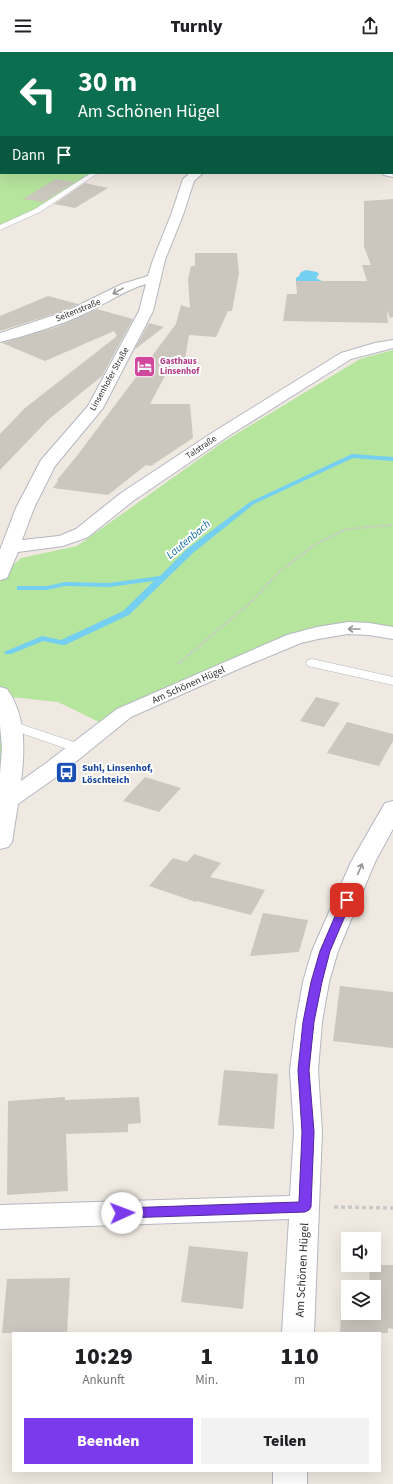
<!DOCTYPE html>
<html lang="de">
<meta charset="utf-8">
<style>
:root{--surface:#fff;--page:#f2f2f2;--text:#202124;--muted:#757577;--accent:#7c3aed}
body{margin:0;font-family:"Source Sans 3",sans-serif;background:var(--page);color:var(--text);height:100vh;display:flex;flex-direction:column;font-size:15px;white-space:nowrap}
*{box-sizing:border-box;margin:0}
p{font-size:13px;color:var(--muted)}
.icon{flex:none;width:22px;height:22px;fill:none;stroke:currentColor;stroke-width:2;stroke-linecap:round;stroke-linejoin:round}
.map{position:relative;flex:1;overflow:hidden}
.drawer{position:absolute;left:12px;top:1280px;width:369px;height:140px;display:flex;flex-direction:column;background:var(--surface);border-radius:0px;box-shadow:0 4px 16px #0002}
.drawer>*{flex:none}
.hud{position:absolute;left:0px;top:0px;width:393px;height:122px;box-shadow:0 4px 16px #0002;background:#0b6e4f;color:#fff;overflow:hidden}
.tools{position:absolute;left:341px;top:1180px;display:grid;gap:8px}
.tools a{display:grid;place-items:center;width:40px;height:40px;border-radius:0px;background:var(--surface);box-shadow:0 4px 16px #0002;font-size:20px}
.pin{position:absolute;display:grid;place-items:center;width:34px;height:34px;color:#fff;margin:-17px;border-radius:8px;box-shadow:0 2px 6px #0006}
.me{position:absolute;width:44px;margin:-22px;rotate:88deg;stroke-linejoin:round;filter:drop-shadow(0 0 3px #0008)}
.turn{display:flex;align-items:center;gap:14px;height:84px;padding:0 12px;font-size:18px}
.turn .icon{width:52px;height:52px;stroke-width:2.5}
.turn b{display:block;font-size:28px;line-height:34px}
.then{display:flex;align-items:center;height:38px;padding:0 12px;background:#0003;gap:8px;font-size:15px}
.eta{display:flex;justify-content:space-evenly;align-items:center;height:68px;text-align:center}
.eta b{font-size:24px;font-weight:800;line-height:28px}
.cta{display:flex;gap:8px;margin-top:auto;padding:8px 12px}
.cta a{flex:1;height:46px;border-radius:0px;background:var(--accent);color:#fff;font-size:16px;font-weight:800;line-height:46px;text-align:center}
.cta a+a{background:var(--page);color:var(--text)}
header{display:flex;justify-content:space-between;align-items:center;height:52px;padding:0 12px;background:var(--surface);font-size:18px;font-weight:800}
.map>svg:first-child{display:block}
.green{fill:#b6e59e}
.water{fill:#75cff0}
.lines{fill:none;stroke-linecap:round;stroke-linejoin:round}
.stream{fill:#75cff0;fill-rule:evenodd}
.building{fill:#cbc7bf}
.lane-casing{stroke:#b4b7c1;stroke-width:1}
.street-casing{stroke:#b4b7c1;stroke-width:2}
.path-far1{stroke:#c9c9c9;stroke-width:2;stroke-dasharray:2.5 1.5;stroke-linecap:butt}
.path{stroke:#c9c9c9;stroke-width:3.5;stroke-dasharray:4 3;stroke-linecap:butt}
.lane{fill:#fff;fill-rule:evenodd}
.street{fill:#fff;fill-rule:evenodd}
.oneway{stroke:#969696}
.route{fill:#7c3aed;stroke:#51269a}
.labels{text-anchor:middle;stroke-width:4;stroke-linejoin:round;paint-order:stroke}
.far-street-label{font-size:9px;fill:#2e2e2e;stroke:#fff}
.far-hotel-label{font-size:9px;font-weight:bold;fill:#b23c85;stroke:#fff;text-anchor:start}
.street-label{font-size:10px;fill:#2e2e2e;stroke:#fff}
.transit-label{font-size:10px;font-weight:bold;fill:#164399;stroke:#fff;text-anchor:start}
.water-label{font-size:11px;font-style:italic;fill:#0d6fa3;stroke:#fff}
.near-street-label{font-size:12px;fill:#2e2e2e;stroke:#fff}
</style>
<header><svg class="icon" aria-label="menu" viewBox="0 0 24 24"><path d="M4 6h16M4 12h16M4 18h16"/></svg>Turnly<svg class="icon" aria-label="share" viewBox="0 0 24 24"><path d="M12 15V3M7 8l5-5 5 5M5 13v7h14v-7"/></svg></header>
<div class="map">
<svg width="393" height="1432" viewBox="0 0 393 1432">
<rect width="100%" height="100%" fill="#efe9e1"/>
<!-- green -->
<g class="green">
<path d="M0 55 1 121H95L51 152 0 176Z"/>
<path d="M393 298V587L369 581 349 580 300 590 134 663 109 678 97 669 58 650 2 644 6 656 0 769V525L21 506 77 494 223 390 360 307Z"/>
</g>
<!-- water -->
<path class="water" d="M306 218 317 220 319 222 316 226 324 230 304 235 296 233V226L299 224 301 220Z"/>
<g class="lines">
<!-- stream -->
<path class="stream" d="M352 402 393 405V409L353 406 254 452 193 501 129 563 65 593H62L43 589 11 602H5L4 600 42 584 61 588 123 559 154 529 109 535 65 534 47 538H17V534H47L65 530 109 531 160 524 187 497 250 450Z"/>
</g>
<!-- building -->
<g class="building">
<path d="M56 127 75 130 43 150 23 147Z"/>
<path d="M85 131 108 136 75 156 54 152Z"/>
<path d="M393 147V265L390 266 387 258 388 271 283 269 287 242H297L296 229H367L362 213H371L364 195V149Z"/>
<path d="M195 201H237L239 221 232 259H228L216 285 189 283 185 307H174L150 352H190L193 386 151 414 146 413 108 443 53 436 58 429 57 428 76 405 176 272 181 253 190 256 188 228 191 214H195Z"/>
<path d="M48 244 78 252 66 258 0 279V264Z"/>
<path d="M97 257 133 267 102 324 48 368 0 418V382L25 356 117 284 114 279 45 309 2 291 57 275Z"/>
<path d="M149 271 164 275 134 298Z"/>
<path d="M316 645 340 651 324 675 300 669Z"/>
<path d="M347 670 393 682V689L379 714 327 701Z"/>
<path d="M145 725 181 736 159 760 123 749Z"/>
<path d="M194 802 221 811 210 825 265 838 251 863 197 849 196 850 149 834 173 806 187 810Z"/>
<path d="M263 861 308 868 299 900 250 904Z"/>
<path d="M340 934 393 940V996L333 989Z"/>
<path d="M224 1018 278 1022 274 1077 218 1073Z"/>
<path d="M65 1045V1048L139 1045 141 1071 128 1072V1080L66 1082 68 1139 7 1143 8 1049Z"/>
<path d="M189 1194 248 1200 243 1257 181 1250Z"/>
<path d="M370 1213H393V1277L388 1276V1281H340L342 1240H348V1261H374V1235H369Z"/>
<path d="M70 1226 67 1281H2L7 1227Z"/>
</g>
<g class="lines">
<defs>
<g id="lane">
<path d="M91 121H98L40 160 0 178V173L35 157Z"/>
<path d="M312 607 393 625V633L308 614 306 611 308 608Z"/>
<path d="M11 669 83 693 84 696 83 699H73L7 676 5 673 7 670Z"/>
</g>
<g id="street">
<path d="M324 0H340L341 1H325Z"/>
<rect x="392" y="6" width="1" height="6"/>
<path d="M392 34H393L392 41Z"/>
<path d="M0 44H1L0 51Z"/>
<path d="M392 118 393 125 384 123 382 121H392Z"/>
<path d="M190 121H203L194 129 183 163 165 208 153 259 103 356 55 414 34 456 22 488 59 484 76 477 121 441 215 379 341 301 375 291 393 288V296L351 307 227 385 133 449 88 485 63 494 18 500 7 526 0 528V498L16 456 41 408 88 354 139 259 146 232C125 238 107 251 88 260 62 273 28 283 0 290V281L67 259 122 232 148 224 153 208 171 163 183 127Z"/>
<path d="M348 570 369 571 393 575V587L369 583 348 582 318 587 301 591 243 615 131 665 62 721 18 752 12 790 8 795 0 797V722L2 696 0 673V635L7 637C26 663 25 698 21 729L46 711 117 657 287 583 317 575Z"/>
<path d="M393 749V777L375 810 338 899 329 930 322 970 318 1018 322 1080 314 1281H282L289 1167 0 1177V1153L290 1144 294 1080 290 1018 296 970 303 930 312 899 351 810 385 751Z"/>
<rect x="273" y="1419" width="34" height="13"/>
</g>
</defs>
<!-- lane casing -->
<use href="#lane" class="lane-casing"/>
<!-- street casing -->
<use href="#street" class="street-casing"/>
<!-- path-far1 -->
<path class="path-far1" d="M178 612 252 549 280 519 316 492 347 477 393 473"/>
<!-- path -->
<path class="path" d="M334 1155 393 1156"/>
<!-- lane -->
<use href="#lane" class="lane"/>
<!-- street -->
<use href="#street" class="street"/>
</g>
<!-- one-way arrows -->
<defs><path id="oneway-shaft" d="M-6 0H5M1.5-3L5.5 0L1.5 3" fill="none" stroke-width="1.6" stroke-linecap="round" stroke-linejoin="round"/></defs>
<g class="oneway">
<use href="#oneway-shaft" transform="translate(118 239) rotate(151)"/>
<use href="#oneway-shaft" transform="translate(354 577) rotate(-180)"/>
<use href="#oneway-shaft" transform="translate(360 817) rotate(-67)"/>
</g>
<!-- route -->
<path class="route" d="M347 845 352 848 330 899 322 930 314 970 309 1018 314 1080 311 1155 309 1158 305 1160 122 1166 118 1164 116 1161 118 1157 122 1156 299 1150 302 1080 298 1018 303 970 311 930 320 899 342 848Z"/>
<!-- icons -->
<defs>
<symbol id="hotel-square" viewBox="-11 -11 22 22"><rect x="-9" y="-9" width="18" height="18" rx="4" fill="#d1479c" stroke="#fff"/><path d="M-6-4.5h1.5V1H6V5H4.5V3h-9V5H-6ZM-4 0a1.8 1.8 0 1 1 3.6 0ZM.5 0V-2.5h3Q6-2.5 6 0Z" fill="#fff"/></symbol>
<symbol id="bus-square" viewBox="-11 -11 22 22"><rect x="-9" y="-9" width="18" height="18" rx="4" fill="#1a4fb4" stroke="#fff"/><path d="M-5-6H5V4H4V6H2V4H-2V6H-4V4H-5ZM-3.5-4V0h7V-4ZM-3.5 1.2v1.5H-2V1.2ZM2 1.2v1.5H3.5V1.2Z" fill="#fff"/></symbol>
</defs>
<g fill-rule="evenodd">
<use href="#hotel-square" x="132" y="302" width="25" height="25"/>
<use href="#bus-square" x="54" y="708" width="25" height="25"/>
</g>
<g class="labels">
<!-- far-street labels -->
<g class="far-street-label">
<text transform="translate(78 258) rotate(-22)" y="3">Seitenstraße</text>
<text transform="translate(109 327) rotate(-61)" y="3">Linsenhofer Straße</text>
<text transform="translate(201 395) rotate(-34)" y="3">Talstraße</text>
</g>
<!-- far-hotel labels -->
<g class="far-hotel-label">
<text x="160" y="312">Gasthaus<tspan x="160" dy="10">Linsenhof</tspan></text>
</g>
<!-- street labels -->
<g class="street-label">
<text transform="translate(188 632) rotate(-24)" y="4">Am Schönen Hügel</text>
</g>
<!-- transit labels -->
<g class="transit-label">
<text x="82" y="719">Suhl, Linsenhof,<tspan x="82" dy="12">Löschteich</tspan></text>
</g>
<!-- water labels -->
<g class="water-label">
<text transform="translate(188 487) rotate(-40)" y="4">Lautenbach</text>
</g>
<!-- near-street labels -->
<g class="near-street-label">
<text transform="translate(302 1218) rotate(-87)" y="4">Am Schönen Hügel</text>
</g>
</g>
</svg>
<div class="tools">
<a><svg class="icon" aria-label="sound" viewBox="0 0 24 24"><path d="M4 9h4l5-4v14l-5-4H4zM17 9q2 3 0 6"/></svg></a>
<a><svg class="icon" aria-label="layers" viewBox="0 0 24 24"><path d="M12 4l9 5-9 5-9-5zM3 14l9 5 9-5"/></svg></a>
</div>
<div class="pin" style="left:347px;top:848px;background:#d93025"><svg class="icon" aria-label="arrive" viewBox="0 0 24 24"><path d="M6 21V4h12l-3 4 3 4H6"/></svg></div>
<svg class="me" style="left:122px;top:1161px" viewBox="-20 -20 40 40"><circle r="19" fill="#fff"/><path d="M0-13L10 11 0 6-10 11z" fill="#7c3aed"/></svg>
<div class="hud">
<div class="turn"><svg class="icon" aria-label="left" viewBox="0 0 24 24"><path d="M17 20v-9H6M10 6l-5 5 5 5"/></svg><div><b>30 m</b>Am Schönen Hügel</div></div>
<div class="then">Dann<svg class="icon" aria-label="arrive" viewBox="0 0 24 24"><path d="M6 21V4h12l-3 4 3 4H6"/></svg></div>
</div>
<section class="drawer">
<div class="eta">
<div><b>10:29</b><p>Ankunft</p></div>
<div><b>1</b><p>Min.</p></div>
<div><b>110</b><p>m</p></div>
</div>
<div class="cta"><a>Beenden</a><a>Teilen</a></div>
</section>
</div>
